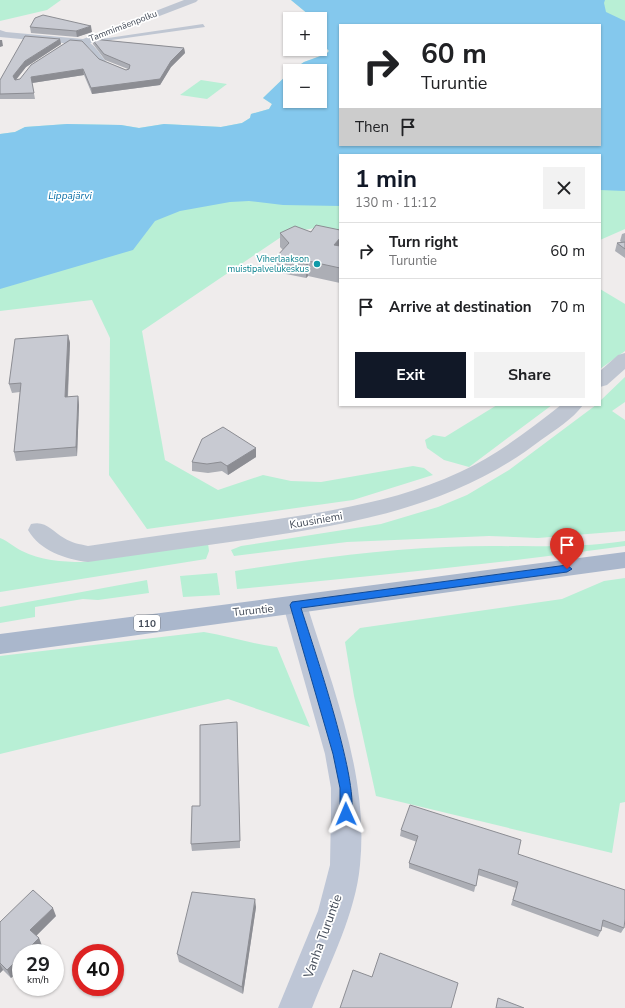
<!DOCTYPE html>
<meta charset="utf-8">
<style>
:root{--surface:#fff;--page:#f2f2f2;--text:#202124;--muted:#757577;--line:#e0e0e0;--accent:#111827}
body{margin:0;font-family:"Nunito Sans",sans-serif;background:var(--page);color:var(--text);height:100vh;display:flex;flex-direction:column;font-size:15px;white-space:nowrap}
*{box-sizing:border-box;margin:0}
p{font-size:13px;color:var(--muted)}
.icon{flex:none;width:22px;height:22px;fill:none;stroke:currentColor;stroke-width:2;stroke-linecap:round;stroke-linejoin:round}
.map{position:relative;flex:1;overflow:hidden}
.panel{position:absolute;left:339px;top:154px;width:262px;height:252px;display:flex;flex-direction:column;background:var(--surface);border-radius:0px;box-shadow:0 1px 3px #0004}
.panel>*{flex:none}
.top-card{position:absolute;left:339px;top:24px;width:262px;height:122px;border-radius:0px;box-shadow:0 1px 3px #0004;background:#fff;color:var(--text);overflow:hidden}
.fabs{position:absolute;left:283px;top:12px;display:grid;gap:8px}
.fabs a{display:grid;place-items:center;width:44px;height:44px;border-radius:0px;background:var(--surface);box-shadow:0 1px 3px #0004;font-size:20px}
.speed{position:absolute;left:12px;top:944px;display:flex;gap:8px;font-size:20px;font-weight:700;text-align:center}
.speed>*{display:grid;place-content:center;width:52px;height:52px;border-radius:50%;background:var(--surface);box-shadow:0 1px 3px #0004;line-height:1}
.speed small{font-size:10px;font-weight:400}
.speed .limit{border:6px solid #d22;background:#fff;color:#111}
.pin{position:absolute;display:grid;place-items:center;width:34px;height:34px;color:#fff;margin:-41px -17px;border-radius:50% 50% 50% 0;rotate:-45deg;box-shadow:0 0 4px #0007}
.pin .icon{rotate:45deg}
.me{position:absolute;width:44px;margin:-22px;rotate:359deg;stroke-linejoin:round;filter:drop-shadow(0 0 3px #0008)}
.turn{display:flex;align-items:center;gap:14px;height:84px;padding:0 16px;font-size:18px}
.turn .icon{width:52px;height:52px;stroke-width:2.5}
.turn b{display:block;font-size:28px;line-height:34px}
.then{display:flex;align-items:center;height:38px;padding:0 16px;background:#0003;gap:8px;font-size:15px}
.round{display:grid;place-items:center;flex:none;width:42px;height:42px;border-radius:0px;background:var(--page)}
.overview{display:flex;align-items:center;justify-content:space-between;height:68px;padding:0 16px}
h1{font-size:24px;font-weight:700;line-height:30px;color:var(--accent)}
.cta{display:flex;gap:8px;margin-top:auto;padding:8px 16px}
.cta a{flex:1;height:46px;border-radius:0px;background:var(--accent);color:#fff;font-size:16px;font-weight:700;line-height:46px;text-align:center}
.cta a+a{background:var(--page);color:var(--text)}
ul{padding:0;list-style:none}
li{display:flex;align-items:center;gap:12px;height:56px;padding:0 16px;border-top:1px solid var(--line)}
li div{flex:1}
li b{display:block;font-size:15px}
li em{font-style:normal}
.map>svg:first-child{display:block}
.green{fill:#b8efd5;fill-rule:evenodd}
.water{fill:#84c8ed;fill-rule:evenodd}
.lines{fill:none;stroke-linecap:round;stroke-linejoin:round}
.lane{fill:#bfc6d2;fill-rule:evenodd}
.street{fill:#bfc6d2;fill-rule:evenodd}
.secondary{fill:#bec6d6;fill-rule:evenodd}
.primary{fill:#aab7cc;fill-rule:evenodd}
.wall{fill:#acaeb5}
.shaded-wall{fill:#8c8d93}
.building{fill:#c8cad2;stroke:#8c8d93}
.route{fill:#1a73e8;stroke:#114b97}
.culture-dot{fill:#0f9aa8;stroke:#fff;stroke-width:1.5}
.labels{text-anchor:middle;stroke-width:3.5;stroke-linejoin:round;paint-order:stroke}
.far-street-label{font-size:9px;fill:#444c59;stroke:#fff}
.far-culture-label{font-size:9px;fill:#0d838f;stroke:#fff;text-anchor:end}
.far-water-label{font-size:10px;font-style:italic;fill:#0a6fa7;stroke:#fff}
.shield{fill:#fff;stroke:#7c828b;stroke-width:1}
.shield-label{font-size:10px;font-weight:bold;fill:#444c59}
.street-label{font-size:11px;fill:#444c59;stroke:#fff}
.near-street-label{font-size:13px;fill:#444c59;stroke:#fff}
</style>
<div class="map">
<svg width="625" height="1008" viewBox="0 0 625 1008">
<rect width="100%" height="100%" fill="#efecec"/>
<!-- green -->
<g class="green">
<path d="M0 0H61L47 10 0 21Z"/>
<path d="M291 0H625V229L600 240V155H340V233L315 228 287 233 142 331 165 460 218 490 263 475 291 481 321 482 413 466 424 468 433 475 353 500 147 529 109 475 110 338 92 300 0 311V134L15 132 25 127 67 124 121 125 139 128 164 124 221 127 242 123 250 118 251 114 269 109 272 104 263 98 290 72V101H320V71H291L304 62 326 54 329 51 320 41V19H314ZM340 25H600V145H340Z"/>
<path d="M201 80 227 84 207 99 180 95Z"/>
<path d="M600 289 625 304V351L600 369Z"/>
<path d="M625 377V402L612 411 625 420V531L538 538 489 536 347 542 234 556 231 550 241 546 381 524 438 507 467 495 509 470 596 405H600V401Z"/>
<path d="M497 405H552L469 467 444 460 427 448 425 440 433 435 445 437Z"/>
<path d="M0 538C8 541 14 547 22 551 39 560 63 562 82 562L208 543 209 551 206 559 0 592Z"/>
<path d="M625 541V546C496 564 367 577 237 589L235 571C305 560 375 550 446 547 506 544 565 550 625 541Z"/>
<path d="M217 573 220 595 183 597 180 576Z"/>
<path d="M625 578V802L620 803 612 853 376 796 354 696 345 642 360 628 562 599 604 581Z"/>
<path d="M147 580 149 593 98 600 83 599 35 607V617L0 623V607Z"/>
<path d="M204 632C229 636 252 644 277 647L310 727 228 699 0 754V656Z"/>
</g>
<!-- water -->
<path class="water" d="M291 0H605L604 3 606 12 625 21V191L600 190V155H340V206L283 205 249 201 230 202 180 211 155 221 133 250 0 289V134L15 132 25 127 67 124 121 125 139 128 164 124 221 127 242 123 250 118 251 114 269 109 272 104 263 98 290 72V101H320V71H291L304 62 326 54 329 51 320 41V19H314ZM340 25H600V145H340Z"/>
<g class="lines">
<!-- lane -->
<path class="lane" d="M203 24 205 27 90 43C100 50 102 62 115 67V69C103 70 97 59 91 50 89 47 84 45 81 42Z"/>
<!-- street -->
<g class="street">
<path d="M184 0H198L196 2 84 45 0 37V30L6 32 83 39Z"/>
<path d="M625 353V369L607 385 600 387V371L618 355Z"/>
<path d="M561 405H583C573 419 555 430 541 440 453 508 351 524 244 540 192 547 140 555 88 562 65 559 40 551 28 530L31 524C46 520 52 531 64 538 72 543 79 544 88 546 147 537 206 529 265 521 331 511 399 501 460 472 497 455 529 430 561 405Z"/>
</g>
<!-- secondary -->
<path class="secondary" d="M295 596 304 598 307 605C333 689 369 775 360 865 356 912 330 963 312 1008H278L318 911 330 865 331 814V788L325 754 283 605 286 598Z"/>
<!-- primary -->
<path class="primary" d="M625 552V568L0 654V634Z"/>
</g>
<!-- wall -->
<g class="wall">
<path d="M30 27 92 32 77 37 31 33Z"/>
<path d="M60 39 61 44 26 67 16 80 20 79 99 59 126 70 128 69 105 60 93 44 92 39 184 48 185 53 171 67 160 85 92 94 84 75 32 83 35 99H0V80Z"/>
<path d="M340 230V283L308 276 306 278 276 272V257L283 250 280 247V233Z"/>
<path d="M625 233V258L615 251 617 243 621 242 620 241 622 234Z"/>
<path d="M68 335 70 343 68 397 78 396 79 405 77 456 16 461 14 452 20 392 12 393 9 384Z"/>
<path d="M256 448V457L228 475 222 471 208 473 192 471V462Z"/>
<path d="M237 730 240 848 192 851 191 844Z"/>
<path d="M401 830 518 854 624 928 621 933 601 926V931L598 937 511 905 516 888 478 875 474 892 409 868V863L417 842 400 836Z"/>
<path d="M256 907 243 994 179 962 177 954Z"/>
<path d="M56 916 36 936 39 938 42 946 21 953V968L11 978 3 970 0 973V922Z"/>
</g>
<!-- shaded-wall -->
<g class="shaded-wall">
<path d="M91 26 92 32 77 37 76 31Z"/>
<path d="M60 39 61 44 26 67 14 82 13 76 25 61Z"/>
<path d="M0 40H2L3 46 0 47Z"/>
<path d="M184 48 185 53 171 67 160 85 92 94 91 88 171 61Z"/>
<path d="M83 69 84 75 32 83 31 77Z"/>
<path d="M340 238V251L334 245Z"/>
<path d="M308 261V276L306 278V264Z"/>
<path d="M68 335 70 343 67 406 65 397Z"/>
<path d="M78 396 79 405 77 456 76 447Z"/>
<path d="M256 448V457L228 475 227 466Z"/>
<path d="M237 722V730L240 848V841Z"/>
<path d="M255 899 256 907 243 994 242 987Z"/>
<path d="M53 908 56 916 34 938 30 930Z"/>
<path d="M39 938 42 946 35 953H24Z"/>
<path d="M21 956V968L11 978 7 970Z"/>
<path d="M0 964 3 970 0 973Z"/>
</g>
<!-- building -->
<g class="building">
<path d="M43 15 91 26 76 31 30 27 35 18Z"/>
<path d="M25 36 60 39 25 61 13 76 15 80 20 79 31 65 70 40 82 41 99 59 126 70 129 69 130 65 104 54 92 39 184 48 171 61 160 79 91 88 83 69 31 77 34 93 0 94V80Z"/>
<path d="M316 225 340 230V238L334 245 340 246V268L308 261 306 264 276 257 289 243 280 233 295 226 311 232Z"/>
<path d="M625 242V249L617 243Z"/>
<path d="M68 335 65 397 78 396 76 447 14 452 21 383 9 384 15 339Z"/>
<path d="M223 427 256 448 227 466 221 462 207 464 192 462 202 439Z"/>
<path d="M237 722 240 841 191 844 192 806H200V725Z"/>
<path d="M410 805 521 840 518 854 625 890V919L624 928 603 920 601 931 513 900 518 882 479 869 476 886 409 863 418 836 401 830Z"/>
<path d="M33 890 53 908 30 930 39 938 24 953H21V956L7 970 0 963V922Z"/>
<path d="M192 892 255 899 242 987 177 954Z"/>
<path d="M380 953 458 983 451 1008H340L353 970 372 977Z"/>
<path d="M498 998 524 1008H496Z"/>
</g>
<!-- route -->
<path class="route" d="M567 565 572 569 567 572 301 608C312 643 363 791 350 818L346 819 342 818 340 814V788L333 754 290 605 292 602Z"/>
<!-- markers -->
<circle class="culture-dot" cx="317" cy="264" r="4"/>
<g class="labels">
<!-- far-street labels -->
<g class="far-street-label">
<text transform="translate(123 26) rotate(-21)" y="3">Tammimäenpolku</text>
</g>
<!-- far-culture labels -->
<g class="far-culture-label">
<text x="309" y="262">Viherlaakson<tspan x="309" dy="10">muistipalvelukeskus</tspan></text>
</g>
<!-- far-water labels -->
<g class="far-water-label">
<text x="70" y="199">Lippajärvi</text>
</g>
<!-- shield labels -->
<rect class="shield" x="134" y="615" width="26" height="16" rx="3"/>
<g class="shield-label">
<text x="147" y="627">110</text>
</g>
<!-- street labels -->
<g class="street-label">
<text transform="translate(316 520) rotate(-10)" y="4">Kuusiniemi</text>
<text transform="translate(253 610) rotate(-6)" y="4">Turuntie</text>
</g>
<!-- near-street labels -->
<g class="near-street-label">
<text transform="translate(322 936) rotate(-70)" y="5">Vanha Turuntie</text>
</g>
</g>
</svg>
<div class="fabs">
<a>+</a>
<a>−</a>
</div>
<div class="speed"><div>29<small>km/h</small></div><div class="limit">40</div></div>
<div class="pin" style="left:567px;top:569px;background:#d93025"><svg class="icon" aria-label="arrive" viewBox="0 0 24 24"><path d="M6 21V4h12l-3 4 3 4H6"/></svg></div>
<svg class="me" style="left:346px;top:814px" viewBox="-20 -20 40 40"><path d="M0-17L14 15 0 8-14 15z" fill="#1a73e8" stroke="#fff" stroke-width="4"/></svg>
<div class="top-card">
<div class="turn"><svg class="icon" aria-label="right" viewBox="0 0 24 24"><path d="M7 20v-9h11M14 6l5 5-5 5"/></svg><div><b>60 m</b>Turuntie</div></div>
<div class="then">Then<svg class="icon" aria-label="arrive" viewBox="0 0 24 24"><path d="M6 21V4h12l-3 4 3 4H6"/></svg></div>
</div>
<section class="panel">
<div class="overview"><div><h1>1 min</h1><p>130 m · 11:12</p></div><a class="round"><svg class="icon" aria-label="close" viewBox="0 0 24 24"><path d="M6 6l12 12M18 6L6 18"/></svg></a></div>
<ul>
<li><svg class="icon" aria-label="right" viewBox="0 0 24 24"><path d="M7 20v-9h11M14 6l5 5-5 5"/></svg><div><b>Turn right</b><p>Turuntie</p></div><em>60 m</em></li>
<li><svg class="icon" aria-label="arrive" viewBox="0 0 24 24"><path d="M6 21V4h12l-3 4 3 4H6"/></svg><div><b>Arrive at destination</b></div><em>70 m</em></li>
</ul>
<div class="cta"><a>Exit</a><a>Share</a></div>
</section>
</div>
